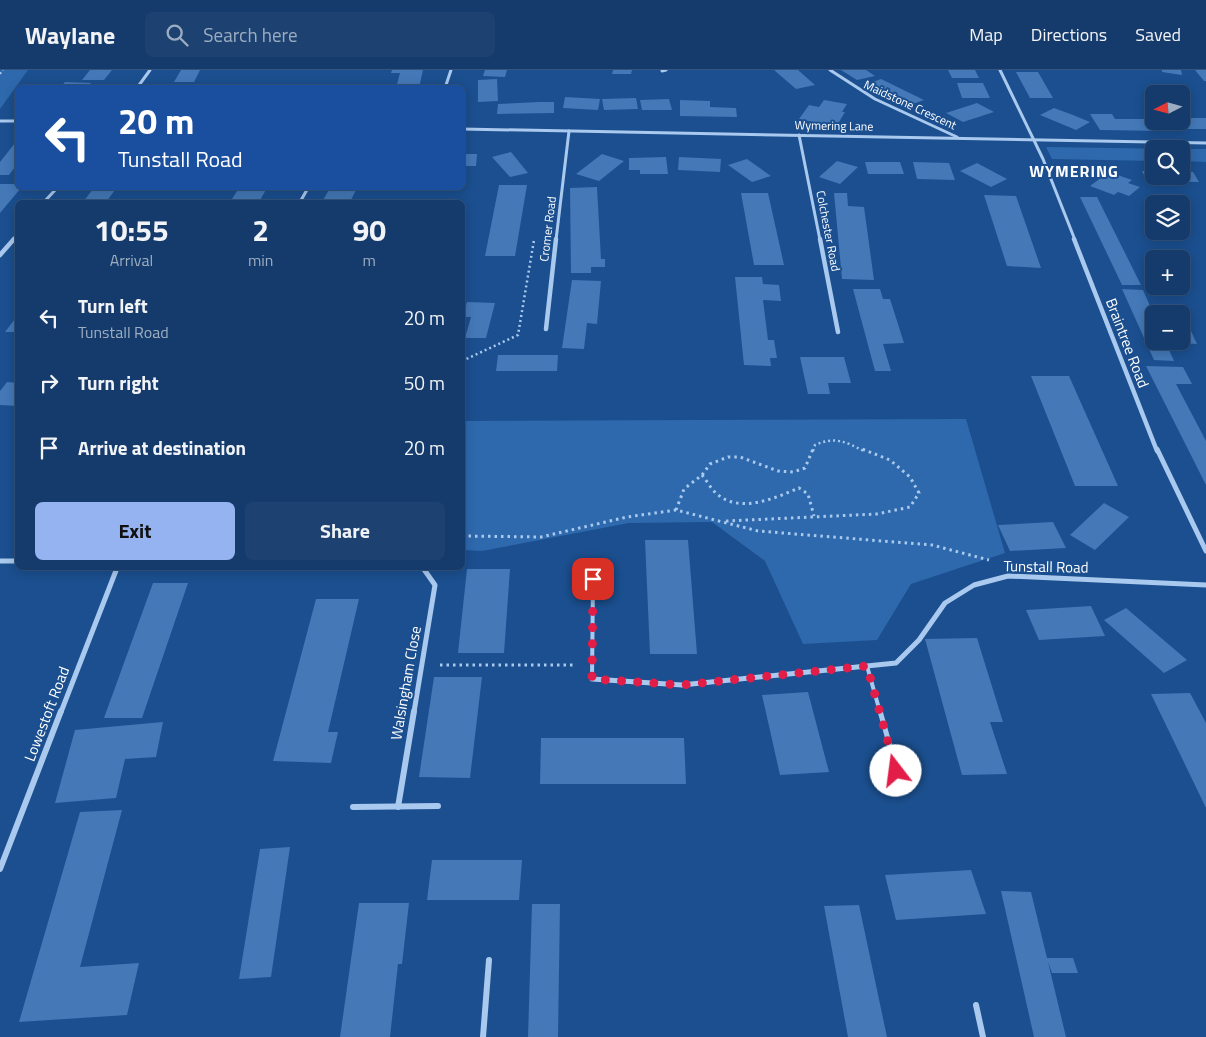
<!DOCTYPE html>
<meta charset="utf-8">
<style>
:root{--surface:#143b6b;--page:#1d4271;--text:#f1f3f6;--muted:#9dadc1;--line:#33557e;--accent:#95b2f1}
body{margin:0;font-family:"Titillium Web",sans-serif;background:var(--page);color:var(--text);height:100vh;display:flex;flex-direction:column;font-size:19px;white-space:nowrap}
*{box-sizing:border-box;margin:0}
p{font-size:16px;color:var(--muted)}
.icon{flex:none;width:28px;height:28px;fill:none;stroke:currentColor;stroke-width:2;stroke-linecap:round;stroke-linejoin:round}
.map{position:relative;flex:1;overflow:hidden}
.details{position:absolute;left:15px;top:130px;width:450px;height:370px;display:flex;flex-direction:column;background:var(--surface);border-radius:8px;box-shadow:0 2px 12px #0003,0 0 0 1px var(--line)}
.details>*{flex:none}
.guide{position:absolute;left:15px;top:15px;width:450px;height:105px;border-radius:8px;box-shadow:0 2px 12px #0003,0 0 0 1px var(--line);background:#1a4fa0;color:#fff;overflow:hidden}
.needle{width:32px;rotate:264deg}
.tools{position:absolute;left:1145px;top:15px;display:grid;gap:10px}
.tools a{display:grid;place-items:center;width:45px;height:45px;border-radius:8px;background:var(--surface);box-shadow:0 2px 12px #0003,0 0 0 1px var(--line);font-size:25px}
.pin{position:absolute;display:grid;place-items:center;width:42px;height:42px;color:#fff;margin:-21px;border-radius:10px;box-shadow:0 2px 8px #0006}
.me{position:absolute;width:55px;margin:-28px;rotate:345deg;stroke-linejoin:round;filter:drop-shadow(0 0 4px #0008)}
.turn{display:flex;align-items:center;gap:18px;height:105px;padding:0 20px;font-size:22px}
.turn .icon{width:65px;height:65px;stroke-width:2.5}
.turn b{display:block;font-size:35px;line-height:42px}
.eta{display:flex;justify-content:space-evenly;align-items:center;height:85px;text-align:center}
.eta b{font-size:30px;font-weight:700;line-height:35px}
.action{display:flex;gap:10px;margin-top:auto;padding:10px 20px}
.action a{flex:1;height:58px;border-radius:8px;background:var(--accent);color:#111;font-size:20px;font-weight:700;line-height:58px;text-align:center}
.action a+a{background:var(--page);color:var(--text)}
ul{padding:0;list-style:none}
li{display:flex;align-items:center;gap:15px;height:65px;padding:0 20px}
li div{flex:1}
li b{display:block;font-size:19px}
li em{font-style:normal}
header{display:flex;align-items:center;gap:30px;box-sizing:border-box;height:70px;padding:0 25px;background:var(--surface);border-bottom:1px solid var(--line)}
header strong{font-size:24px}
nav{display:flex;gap:28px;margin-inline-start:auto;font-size:18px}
.search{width:350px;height:45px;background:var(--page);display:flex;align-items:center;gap:12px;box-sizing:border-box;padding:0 18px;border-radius:8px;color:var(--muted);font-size:19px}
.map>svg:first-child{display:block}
.green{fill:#2e69ad}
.building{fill:#4478b7}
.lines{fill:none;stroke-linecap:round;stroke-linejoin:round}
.path-far2{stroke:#a9c9ee;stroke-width:2;stroke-dasharray:2 2.5;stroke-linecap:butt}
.path-far1{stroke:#a9c9ee;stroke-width:2.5;stroke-dasharray:2 3;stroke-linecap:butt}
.path{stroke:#a9c9ee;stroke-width:3;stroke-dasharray:2.5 4;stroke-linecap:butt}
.lane-far1{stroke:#a9c9ee;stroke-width:4}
.lane{stroke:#a9c9ee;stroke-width:5}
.street-far3{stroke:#a9c9ee;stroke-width:3}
.street-far2{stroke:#a9c9ee;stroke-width:4.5}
.street-far1{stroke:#a9c9ee;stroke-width:5}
.street{stroke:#a9c9ee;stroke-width:6}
.route{stroke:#e11d48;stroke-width:9;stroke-dasharray:0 16.2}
.labels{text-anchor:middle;stroke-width:4;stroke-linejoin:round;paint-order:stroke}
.far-street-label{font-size:12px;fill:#fff;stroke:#1b4f8f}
.street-label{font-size:15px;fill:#fff;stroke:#1b4f8f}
.far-district-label{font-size:16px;font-weight:bold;letter-spacing:1px;fill:#fff;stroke:#1b4f8f}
</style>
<header>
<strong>Waylane</strong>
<div class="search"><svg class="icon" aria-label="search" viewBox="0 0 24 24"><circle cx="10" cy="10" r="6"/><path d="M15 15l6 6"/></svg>Search here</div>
<nav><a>Map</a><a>Directions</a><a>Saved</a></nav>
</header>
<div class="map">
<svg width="1206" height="967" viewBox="0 0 1206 967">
<rect width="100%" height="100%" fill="#1b4f8f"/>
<!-- green -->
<g class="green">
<path d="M0 0H28L0 39Z"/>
<path d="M1046 77 1177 79H1154V91L1052 89Z"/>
<path d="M1181 79H1206V92L1181 91Z"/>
<path d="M966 349 1005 483 911 514 877 570 803 574 765 491 712 452 629 453 482 481 463 480V351Z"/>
</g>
<!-- building -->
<g class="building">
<path d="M90 0H112L104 10H82Z"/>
<path d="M181 0H200L194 12H174Z"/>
<path d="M392 0H423L419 18H396L400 3H391Z"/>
<path d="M485 0H507L505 7 483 6Z"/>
<path d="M613 0H632L631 4H612Z"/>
<path d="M774 0H798L815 15 796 19Z"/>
<path d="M841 0H866L875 6 857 10Z"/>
<path d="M948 0H975L979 8H952Z"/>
<path d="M1162 0H1181L1182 5 1162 2Z"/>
<path d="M1195 0H1206V11H1204Z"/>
<path d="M1016 2H1038L1053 28H1030Z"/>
<path d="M497 9 498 31 478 32V10Z"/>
<path d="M881 9 924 30 907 36 865 15Z"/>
<path d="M65 12 91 13 87 18H60Z"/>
<path d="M957 13H983L990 28H962Z"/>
<path d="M174 14H198L196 18H172Z"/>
<path d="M565 27 600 29 598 40 563 38Z"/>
<path d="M636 28 638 39 604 40 602 29Z"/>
<path d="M669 29 672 40H642L640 30Z"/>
<path d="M680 30 710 31V37L736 38 737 47 680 46Z"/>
<path d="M824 30 847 34 842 42H845L836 57 799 49 809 35 819 37Z"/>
<path d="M539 32H554V43L497 44 498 34Z"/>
<path d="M977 33 994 42 963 52 946 43Z"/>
<path d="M1054 38 1073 45 1090 52 1076 60 1040 45Z"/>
<path d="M1090 44H1112L1115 49H1154L1163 61 1100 60Z"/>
<path d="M1181 48H1206V59H1169L1164 51H1181Z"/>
<path d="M15 73H18V93L9 105H0V92Z"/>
<path d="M511 82 528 103 510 107 492 87Z"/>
<path d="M462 84H477L476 96H462Z"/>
<path d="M602 84 624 91 599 111 576 104Z"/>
<path d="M666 87 668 104H640V100H629V88Z"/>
<path d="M679 87 721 89 720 102 678 100Z"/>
<path d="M747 89 771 106 752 112 728 95Z"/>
<path d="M837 91 858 97 840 114 819 107Z"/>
<path d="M865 92H900L904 104H868Z"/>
<path d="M913 92 949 93 955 110 917 109Z"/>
<path d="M977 93 1007 109 991 117 960 101Z"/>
<path d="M1142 101H1154V106H1181V102H1193L1199 112 1147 111Z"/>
<path d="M1109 102 1132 110 1128 113 1140 117 1129 126 1118 122 1114 125 1090 116Z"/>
<path d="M0 114H18V118H21L0 143Z"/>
<path d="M499 115H527L515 186H485Z"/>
<path d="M597 117 601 189H605V197H591V203H571L570 118Z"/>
<path d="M239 118H267L259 132H230Z"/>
<path d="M330 118H357L350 132H322Z"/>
<path d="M93 119 115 120 106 132H83Z"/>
<path d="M741 123H768L784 195H754Z"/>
<path d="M834 123H847L848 136 864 137 874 210 842 209Z"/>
<path d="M984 125 1016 126 1041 198 1007 196Z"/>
<path d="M1080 127H1097L1141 215H1122Z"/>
<path d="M735 207H762L763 214 779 215 781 231 763 230 768 270H774L777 288H770L771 296 744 295Z"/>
<path d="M572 210 601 211 597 254 587 253 584 279 562 278Z"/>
<path d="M853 219H880L883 229H890L904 273 883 274 891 301H875Z"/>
<path d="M1122 219 1143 220 1151 238 1172 239 1174 244H1154V271H1165L1174 291 1154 290Z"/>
<path d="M467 232 495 233 486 268H465L471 247H463Z"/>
<path d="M18 245V262H5Z"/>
<path d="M1181 259H1190L1197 274 1181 273Z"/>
<path d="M498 285H558L557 301H496Z"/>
<path d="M800 287H844L851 313H828L830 324H808Z"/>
<path d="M1146 296 1183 297 1192 314H1176L1206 371V415Z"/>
<path d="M1031 306H1069L1118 416H1075Z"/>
<path d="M7 312 18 313V336L0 335V321Z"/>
<path d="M1104 433 1129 447 1095 480 1070 465Z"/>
<path d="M1053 452 1066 478 1010 481 998 455Z"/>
<path d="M645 470H688L697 584H650Z"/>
<path d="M467 499H510L504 583H458Z"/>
<path d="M153 513H188L142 648H104Z"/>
<path d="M316 529H359L328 662H338L331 693 273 691Z"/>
<path d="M1091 536 1105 566 1039 570 1026 540Z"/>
<path d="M1126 538 1187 590 1164 603 1104 550Z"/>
<path d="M977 568 1003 652H990L1007 704 962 705 925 569Z"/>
<path d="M434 607H482L470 708 419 707Z"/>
<path d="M808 622 829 702 780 705 762 625Z"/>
<path d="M1190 623 1206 653V738L1151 624Z"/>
<path d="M163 652 156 687 125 689 116 728 55 733 75 660Z"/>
<path d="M541 668H684L686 714H540Z"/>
<path d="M122 740 80 897 139 893 127 945 19 952 80 742Z"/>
<path d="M290 777 271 907 239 909 260 779Z"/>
<path d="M432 790H522L519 830H427Z"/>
<path d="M971 800 986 844 896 850 885 805Z"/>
<path d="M1001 821 1031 822 1047 888H1073L1078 903H1052L1048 892 1066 967H1034Z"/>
<path d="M359 833H409L402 894H398L390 967H340Z"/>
<path d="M532 834H560L558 967H528Z"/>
<path d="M859 835 887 967H848L824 836Z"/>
</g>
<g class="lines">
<!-- path-far2 -->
<path class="path-far2" d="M0 4 3 0"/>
<!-- path-far1 -->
<g class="path-far1">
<path d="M462 291 518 265 534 170"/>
<path d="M813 381 815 375C836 366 845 372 864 381"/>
</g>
<!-- path -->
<g class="path">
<path d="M702 405C707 411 711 419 717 424 740 444 775 428 799 418L808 424 814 446"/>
<path d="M676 440 684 419 702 405 710 394 728 387H740L778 401 793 402 805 398 813 379"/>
<path d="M726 451 877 444 910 437 919 423 910 407 890 390 862 379"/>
<path d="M462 466 541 467 627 447 676 440 758 461 932 475 989 490"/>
<path d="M440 595H574"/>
</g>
<!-- lane-far1 -->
<g class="lane-far1">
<path d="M867 596 880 642"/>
<path d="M592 609 593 509"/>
</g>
<!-- lane -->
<path class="lane" d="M880 641 897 701"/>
<!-- street-far3 -->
<g class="street-far3">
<path d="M830 0 875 29 957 67"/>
<path d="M1000 0 1043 89 1075 170"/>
<path d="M662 1 666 0"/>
<path d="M137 18 150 0"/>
<path d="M445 18 451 0"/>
<path d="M0 51H18"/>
<path d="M462 59 1206 73"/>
<path d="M799 65 820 170"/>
<path d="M44 132 57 118"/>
<path d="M300 132 308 118"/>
<path d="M13 170 18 164"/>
<path d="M556 170 569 61"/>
</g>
<!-- street-far2 -->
<g class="street-far2">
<path d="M820 169 838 262"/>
<path d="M1074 169 1157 381"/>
<path d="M0 185 14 169"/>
<path d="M546 259 556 169"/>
</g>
<!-- street-far1 -->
<g class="street-far1">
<path d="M1157 379 1206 481"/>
<path d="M0 491H18"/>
<path d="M592 609 682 615 896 593 919 570 945 533 974 515 1008 506 1206 515"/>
<path d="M61 642 117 498"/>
<path d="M414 642 435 515 423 498"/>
</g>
<!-- street -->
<g class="street">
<path d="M353 737 438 736"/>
<path d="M398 737 414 641"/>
<path d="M0 799 61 641"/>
<path d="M976 935 983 967"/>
<path d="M483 967 489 890"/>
</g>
</g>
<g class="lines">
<!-- route -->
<path class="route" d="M593 509 592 609 682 615 867 596 896 701"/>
</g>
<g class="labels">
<!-- far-street labels -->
<g class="far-street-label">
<text transform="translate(910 35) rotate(25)" y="4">Maidstone Crescent</text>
<text transform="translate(834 56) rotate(1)" y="4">Wymering Lane</text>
<text transform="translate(548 159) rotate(-83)" y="4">Cromer Road</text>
<text transform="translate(828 161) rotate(79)" y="4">Colchester Road</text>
</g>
<!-- street labels -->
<g class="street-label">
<text transform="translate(1127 273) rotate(69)" y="5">Braintree Road</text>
<text transform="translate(1046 497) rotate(1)" y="5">Tunstall Road</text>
<text transform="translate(406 613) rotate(-80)" y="5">Walsingham Close</text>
<text transform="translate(47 644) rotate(-69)" y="5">Lowestoft Road</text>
</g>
<!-- far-district labels -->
<g class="far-district-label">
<text x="1074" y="107">WYMERING</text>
</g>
</g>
</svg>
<div class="tools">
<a><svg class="needle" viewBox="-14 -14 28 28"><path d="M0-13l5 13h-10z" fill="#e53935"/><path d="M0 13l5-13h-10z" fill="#9dadc1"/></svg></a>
<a><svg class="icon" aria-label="search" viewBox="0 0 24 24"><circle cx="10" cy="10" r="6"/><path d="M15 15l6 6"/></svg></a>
<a><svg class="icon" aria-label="layers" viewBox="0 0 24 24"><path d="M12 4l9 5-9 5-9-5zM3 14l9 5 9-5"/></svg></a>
<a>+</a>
<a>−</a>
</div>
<div class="pin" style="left:593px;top:509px;background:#d93025"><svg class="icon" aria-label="arrive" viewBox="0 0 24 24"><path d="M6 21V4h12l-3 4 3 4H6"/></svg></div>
<svg class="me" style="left:896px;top:701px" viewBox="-20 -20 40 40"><circle r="19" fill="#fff"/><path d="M0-13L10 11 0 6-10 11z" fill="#e11d48"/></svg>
<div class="guide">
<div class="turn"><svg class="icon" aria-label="left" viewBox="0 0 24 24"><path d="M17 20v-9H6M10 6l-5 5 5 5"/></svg><div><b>20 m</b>Tunstall Road</div></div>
</div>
<section class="details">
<div class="eta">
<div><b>10:55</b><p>Arrival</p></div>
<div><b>2</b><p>min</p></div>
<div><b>90</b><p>m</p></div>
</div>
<ul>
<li><svg class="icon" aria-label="left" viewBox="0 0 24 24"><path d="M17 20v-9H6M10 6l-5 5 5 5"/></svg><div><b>Turn left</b><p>Tunstall Road</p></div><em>20 m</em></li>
<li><svg class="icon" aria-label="right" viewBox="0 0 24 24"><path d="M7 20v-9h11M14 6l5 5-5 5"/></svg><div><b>Turn right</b></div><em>50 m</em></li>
<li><svg class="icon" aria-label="arrive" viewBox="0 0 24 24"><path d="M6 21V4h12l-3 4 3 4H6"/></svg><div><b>Arrive at destination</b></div><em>20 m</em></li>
</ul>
<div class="action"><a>Exit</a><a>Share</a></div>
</section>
</div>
